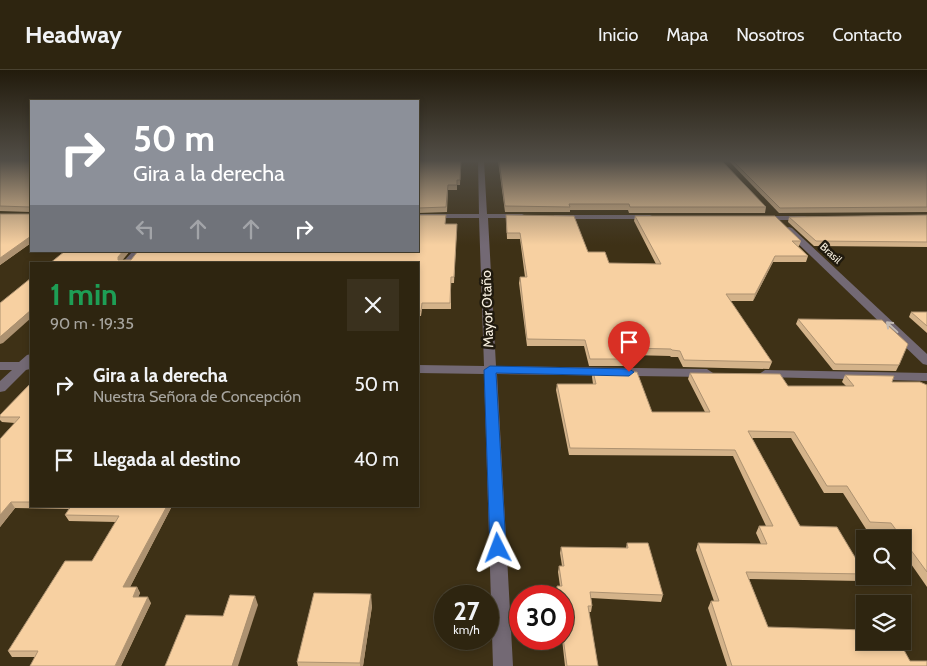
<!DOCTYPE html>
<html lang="es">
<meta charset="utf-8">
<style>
:root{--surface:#2e2510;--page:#3a311e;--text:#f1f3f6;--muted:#a7a59f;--line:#494230}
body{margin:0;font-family:Cabin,sans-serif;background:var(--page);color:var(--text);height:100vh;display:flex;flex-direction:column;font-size:19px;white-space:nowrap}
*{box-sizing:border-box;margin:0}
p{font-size:16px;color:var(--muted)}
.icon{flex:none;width:28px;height:28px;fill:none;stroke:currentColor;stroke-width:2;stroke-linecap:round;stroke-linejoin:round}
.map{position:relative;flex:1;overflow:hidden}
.sheet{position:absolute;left:30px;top:192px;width:389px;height:245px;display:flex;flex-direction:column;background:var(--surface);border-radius:0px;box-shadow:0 2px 8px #0003,0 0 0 1px var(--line)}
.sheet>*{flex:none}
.banner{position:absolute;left:30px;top:30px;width:389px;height:152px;border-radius:0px;box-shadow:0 2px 8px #0003,0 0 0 1px var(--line);background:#8c9099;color:#fff;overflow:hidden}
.controls{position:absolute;left:856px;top:460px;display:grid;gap:10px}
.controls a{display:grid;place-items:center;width:55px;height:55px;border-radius:0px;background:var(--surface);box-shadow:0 2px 8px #0003,0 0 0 1px var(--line);font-size:25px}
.speed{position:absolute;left:434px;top:515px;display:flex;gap:10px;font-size:25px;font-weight:700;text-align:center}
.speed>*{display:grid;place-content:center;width:65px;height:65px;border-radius:50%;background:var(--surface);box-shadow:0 2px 8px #0003,0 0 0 1px var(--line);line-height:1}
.speed small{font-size:12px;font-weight:400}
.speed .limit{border:8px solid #d22;background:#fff;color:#111}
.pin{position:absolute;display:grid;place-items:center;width:42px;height:42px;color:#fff;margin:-51px -21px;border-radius:50% 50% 50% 0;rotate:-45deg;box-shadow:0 0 5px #0007}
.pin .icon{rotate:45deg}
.me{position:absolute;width:55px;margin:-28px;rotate:357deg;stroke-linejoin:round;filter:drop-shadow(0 0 4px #0008)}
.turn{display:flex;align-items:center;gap:18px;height:105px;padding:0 20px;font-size:22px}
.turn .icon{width:65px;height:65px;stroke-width:2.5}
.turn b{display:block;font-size:35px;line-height:42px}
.lanes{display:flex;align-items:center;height:48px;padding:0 20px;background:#0003;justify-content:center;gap:25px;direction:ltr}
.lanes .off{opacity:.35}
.round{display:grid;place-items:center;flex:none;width:52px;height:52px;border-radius:0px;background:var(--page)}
.summary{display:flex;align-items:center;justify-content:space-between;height:85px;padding:0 20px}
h1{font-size:30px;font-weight:700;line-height:38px;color:#1e9e55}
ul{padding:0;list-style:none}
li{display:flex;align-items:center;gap:15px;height:75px;padding:0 20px}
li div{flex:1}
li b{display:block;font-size:19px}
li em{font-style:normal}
header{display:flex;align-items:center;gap:30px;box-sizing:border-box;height:70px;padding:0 25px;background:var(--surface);border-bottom:1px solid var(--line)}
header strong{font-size:24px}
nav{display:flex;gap:28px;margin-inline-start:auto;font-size:18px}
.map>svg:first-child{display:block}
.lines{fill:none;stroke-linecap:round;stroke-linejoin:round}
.minor{fill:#736974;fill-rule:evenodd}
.wall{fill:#d4b38a}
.shaded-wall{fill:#ad9271}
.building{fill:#f7d0a1;stroke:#ad9271}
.oneway{stroke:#c3bbb5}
.route{fill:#1a73e8;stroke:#114b97}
.labels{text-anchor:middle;stroke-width:5;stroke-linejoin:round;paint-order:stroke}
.far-street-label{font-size:11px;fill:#f9f1e1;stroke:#201a0e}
.street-label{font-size:14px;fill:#f9f1e1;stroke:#201a0e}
</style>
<header>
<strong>Headway</strong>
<nav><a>Inicio</a><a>Mapa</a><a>Nosotros</a><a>Contacto</a></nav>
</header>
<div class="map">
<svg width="927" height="596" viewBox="0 0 927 596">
<rect width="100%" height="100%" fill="#3e3116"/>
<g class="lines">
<!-- minor -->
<g class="minor">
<path d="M478 91H484L487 144H522L526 146 522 148H488L496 296 707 299 713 303 707 307 497 304 513 596H493L484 304 418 303V295L484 296 479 148H418V144H479Z"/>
<path d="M554 145H650L654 147 650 149H554Z"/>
<path d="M757 146H805L809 148 805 150H760L756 148Z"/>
<path d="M789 157 792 158 927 284V295L923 294 786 162V158Z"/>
<path d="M133 181H142L131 194H121Z"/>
<path d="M31 284 30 299 26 300 5 321 0 322V311L12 300H0V292H19L27 285Z"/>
<path d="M765 300 927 303V311L761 307 759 304Z"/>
</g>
</g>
<!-- wall -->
<g class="wall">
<path d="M0 91H31V173L0 195V144H29L31 142 0 141Z"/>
<path d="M418 91H461L460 115H457V120H448L447 142 418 143Z"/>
<path d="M498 91H722L766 137 765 143H629L628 140H570V142H505Z"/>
<path d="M729 91H927V142L779 143Z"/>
<path d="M418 145 446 154H457L454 213H451V239H422L421 246H418V194H49L130 181 122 190 418 181Z"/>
<path d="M506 145 588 182 609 193 656 194 634 151 635 146 801 171 799 176H798L808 186 806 192H773L753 231H730L772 292 769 299 683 297 678 287H671L670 286 631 285 633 289 631 296H589L584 276H527L519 213 520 207H525L520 169H507Z"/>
<path d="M927 145V177L814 176 788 152 789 147Z"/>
<path d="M911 242H927V263L909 247Z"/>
<path d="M798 249 899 295 896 301 833 300 796 254Z"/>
<path d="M593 301 652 342H705L688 309 690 303 788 316H846L842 312 845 305 892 312 927 315V517L902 481V469H894L887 459H866L843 423H824L791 368H752L800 456 865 504 861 511 749 509 768 557 910 591 927 596H727L708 538 711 531H714L696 480 698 473 761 474 756 463 759 456H766L733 386 569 385 556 320 557 314H593L592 307Z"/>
<path d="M31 313V436H172L130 517H137L140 523 138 527 151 533 121 596H30L35 587H12L8 581 92 491 116 452 69 451 65 445 69 439 15 438 0 457V369L15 353 2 352 0 350V345Z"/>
<path d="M627 473 663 525 661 532 591 528 592 536 591 542H589L598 596H565L562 569V526H557L556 522 557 516H560L558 502 559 496H562L560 483 561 477 626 478Z"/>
<path d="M372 536 363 596H298L297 592Z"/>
</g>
<!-- shaded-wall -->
<g class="shaded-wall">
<path d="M31 166V173L0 195V188Z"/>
<path d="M123 181H130L120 193 118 190V187Z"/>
<path d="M775 186 773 192 753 231 755 224Z"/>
<path d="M31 240V248L3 273 0 274V267Z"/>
<path d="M11 432 15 438 0 457V445Z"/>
<path d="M167 436H172L127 523 123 517Z"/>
<path d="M137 517 140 523 136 533 133 527Z"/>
<path d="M371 524 372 536 363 596H360V593Z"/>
<path d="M255 526 258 535 238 596H232Z"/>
<path d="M148 527 151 533 121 596H115Z"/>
</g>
<!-- building -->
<g class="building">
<path d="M0 91H31V166L0 188V144H29L31 142 30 137 0 136Z"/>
<path d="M418 91H461L460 110H457V115H448L446 137 418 138Z"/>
<path d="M499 91H722L766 137H630L629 134H569L570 137 505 136Z"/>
<path d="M733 91H927V137L780 138Z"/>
<path d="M418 144V145H446L445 154H457L454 207H451L450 233H422L421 241H418V194H49L65 181H123L118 187V190H131L138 181H418Z"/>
<path d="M506 145 574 146 588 182H605L609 193 661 194 635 146H775L801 171H792L808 186H775L755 224H726L772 292 684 290 680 281 672 280 671 279 628 278 633 289H590L585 270 527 269 520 207H527L520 163H507Z"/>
<path d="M927 145V172L816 171 789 147Z"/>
<path d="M31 208V240L0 267V233Z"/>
<path d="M911 242H927V256Z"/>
<path d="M798 249 882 250 908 274 899 295 835 294Z"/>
<path d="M593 301 637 302 652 342H710L690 303 780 304 788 316H854L845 305 894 306 892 312H920L927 315V502L891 453 870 452 847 416H827L794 362 748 361 800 456 837 457 865 504 746 502 768 557 865 560V571H899L910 591H927V596H732L711 531H719L698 473 767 474 759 456H773L735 380 570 378 557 314H596Z"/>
<path d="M31 313V432H11L0 445V369L20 347H0V345Z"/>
<path d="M71 436H167L123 517H137L133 527H148L115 596H30L38 581H8L65 491H92L119 446 65 445Z"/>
<path d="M627 473H648L663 525 590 522 592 536H588L598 596H567L562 560V526H558L557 516H562L559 496H564L561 477 628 478Z"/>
<path d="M314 523 371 524 360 593 297 592Z"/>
<path d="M230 525 255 526 232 596H165L186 545 223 546Z"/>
</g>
<!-- one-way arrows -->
<defs><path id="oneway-shaft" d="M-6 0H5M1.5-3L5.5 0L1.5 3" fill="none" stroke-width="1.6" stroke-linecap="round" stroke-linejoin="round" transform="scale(1.25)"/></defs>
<use class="oneway" href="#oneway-shaft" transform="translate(892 257) rotate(-137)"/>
<!-- sky -->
<linearGradient id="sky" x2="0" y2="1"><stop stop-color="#221b0c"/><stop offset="0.52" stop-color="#524e47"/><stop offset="1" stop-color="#524e47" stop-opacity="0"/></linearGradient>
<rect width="927" height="175" fill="url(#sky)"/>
<!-- route -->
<path class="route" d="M490 296 629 299 634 302 629 306 496 303 506 478 503 482 498 484 492 482 490 478 484 300Z"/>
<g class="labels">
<!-- far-street labels -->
<g class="far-street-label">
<text transform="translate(831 183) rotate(43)" y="4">Brasil</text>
</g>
<!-- street labels -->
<g class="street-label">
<text transform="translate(487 239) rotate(-92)" y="5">Mayor Otaño</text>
</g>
</g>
</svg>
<div class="controls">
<a><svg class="icon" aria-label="search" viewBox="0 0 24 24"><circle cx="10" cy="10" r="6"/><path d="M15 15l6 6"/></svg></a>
<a><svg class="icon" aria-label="layers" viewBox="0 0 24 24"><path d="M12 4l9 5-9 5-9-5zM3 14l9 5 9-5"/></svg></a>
</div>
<div class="speed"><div>27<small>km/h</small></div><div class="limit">30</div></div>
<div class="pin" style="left:629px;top:302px;background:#d93025"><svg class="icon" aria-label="arrive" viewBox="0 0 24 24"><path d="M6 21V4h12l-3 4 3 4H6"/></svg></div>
<svg class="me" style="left:498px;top:478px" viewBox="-20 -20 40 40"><path d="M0-17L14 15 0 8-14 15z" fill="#1a73e8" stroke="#fff" stroke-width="4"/></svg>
<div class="banner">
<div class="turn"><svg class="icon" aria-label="right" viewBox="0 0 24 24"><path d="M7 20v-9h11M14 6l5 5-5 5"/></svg><div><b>50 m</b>Gira a la derecha</div></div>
<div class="lanes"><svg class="icon off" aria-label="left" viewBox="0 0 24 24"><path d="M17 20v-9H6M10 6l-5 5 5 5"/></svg><svg class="icon off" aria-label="ahead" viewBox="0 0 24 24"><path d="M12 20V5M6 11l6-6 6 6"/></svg><svg class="icon off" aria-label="ahead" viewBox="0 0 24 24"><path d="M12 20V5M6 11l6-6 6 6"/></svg><svg class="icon" aria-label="right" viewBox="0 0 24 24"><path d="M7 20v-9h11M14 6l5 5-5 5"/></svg></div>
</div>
<section class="sheet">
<div class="summary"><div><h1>1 min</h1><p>90 m · 19:35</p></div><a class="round"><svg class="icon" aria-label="close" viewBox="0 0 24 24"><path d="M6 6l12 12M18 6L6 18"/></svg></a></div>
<ul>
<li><svg class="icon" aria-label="right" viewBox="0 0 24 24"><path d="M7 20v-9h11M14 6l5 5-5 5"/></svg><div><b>Gira a la derecha</b><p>Nuestra Señora de Concepción</p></div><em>50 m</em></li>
<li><svg class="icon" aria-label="arrive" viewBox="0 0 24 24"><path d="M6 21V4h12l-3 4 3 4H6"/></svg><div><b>Llegada al destino</b></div><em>40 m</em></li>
</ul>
</section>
</div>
